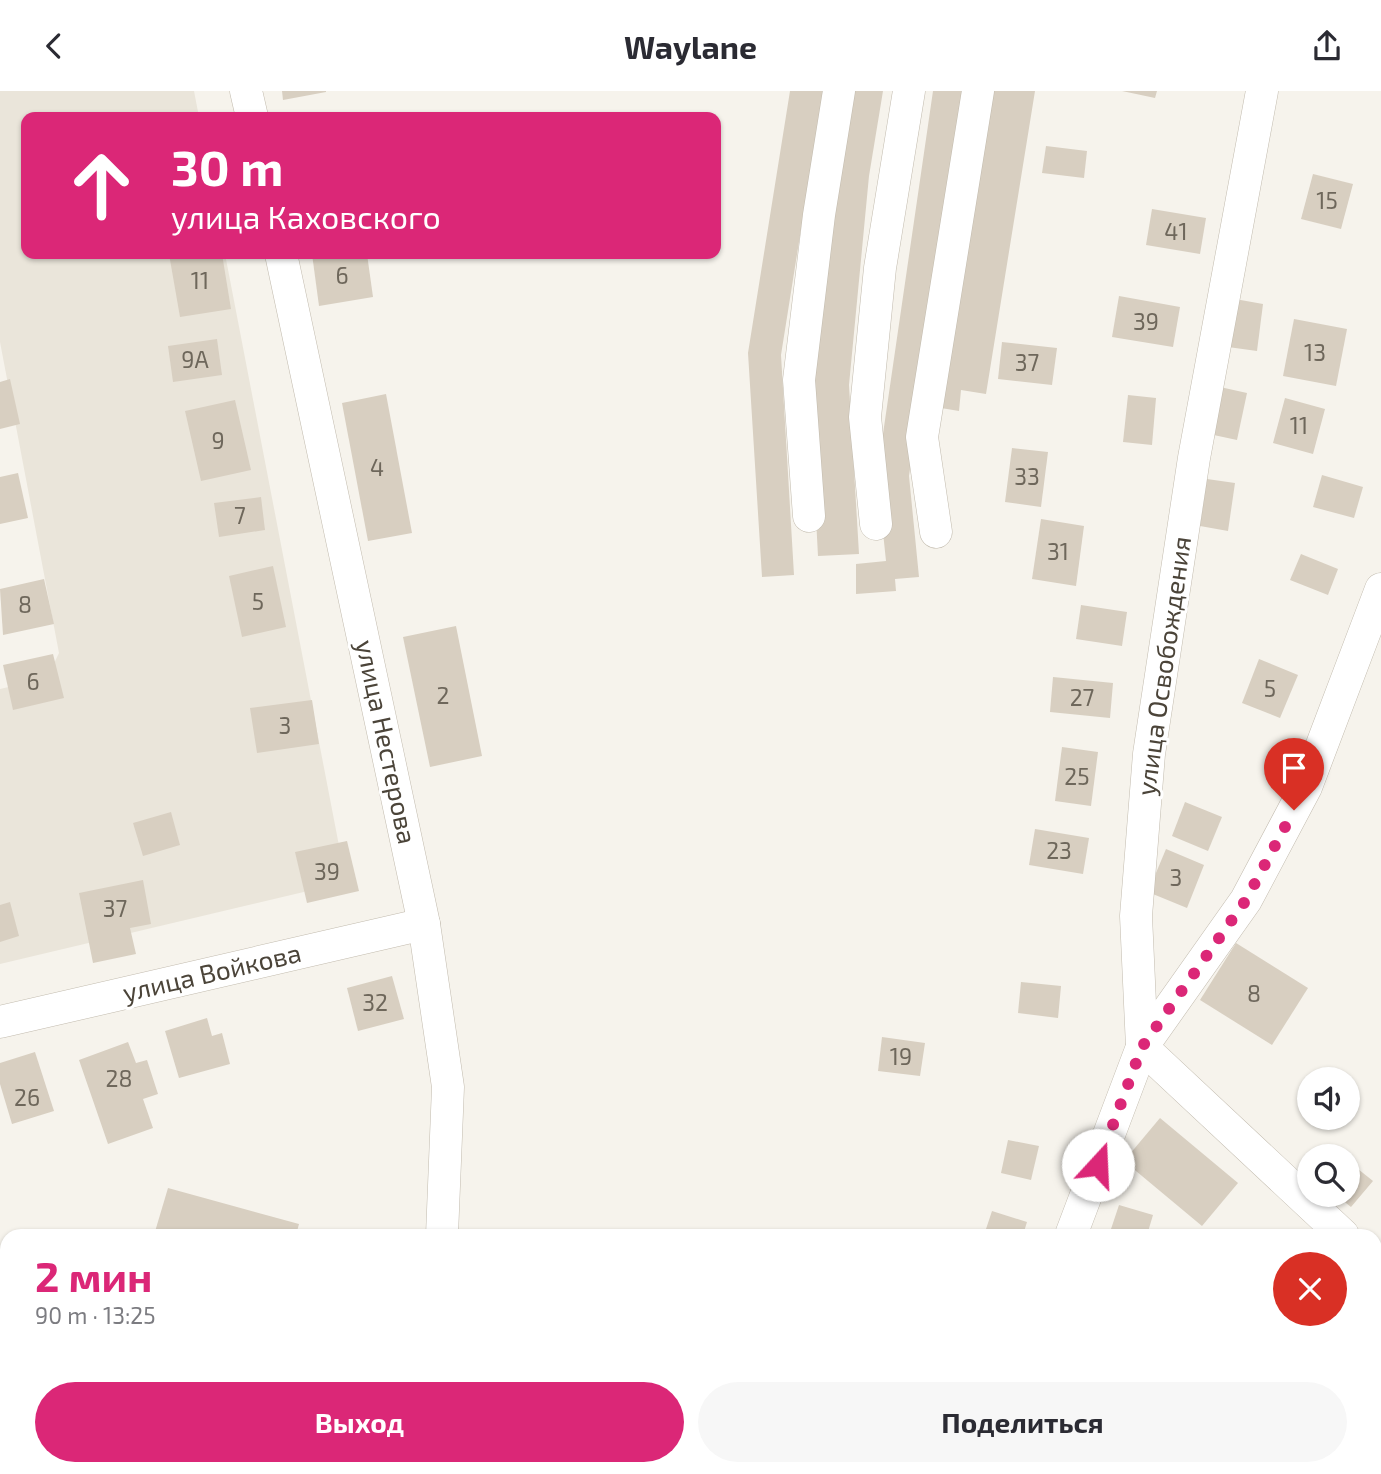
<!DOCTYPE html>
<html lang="ru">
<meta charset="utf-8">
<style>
:root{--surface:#fff;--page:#f7f7f7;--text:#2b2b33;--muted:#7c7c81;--accent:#db2777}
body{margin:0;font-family:"Exo 2",sans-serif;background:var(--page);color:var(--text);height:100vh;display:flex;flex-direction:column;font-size:26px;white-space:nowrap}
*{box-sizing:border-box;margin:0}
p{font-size:23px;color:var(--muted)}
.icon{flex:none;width:38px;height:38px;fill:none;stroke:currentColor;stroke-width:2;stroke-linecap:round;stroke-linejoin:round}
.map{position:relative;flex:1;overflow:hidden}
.panel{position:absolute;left:0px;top:1138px;width:1382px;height:247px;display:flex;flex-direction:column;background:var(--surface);border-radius:21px 21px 0 0;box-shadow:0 2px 5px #0004}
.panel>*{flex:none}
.banner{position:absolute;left:21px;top:21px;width:700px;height:147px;border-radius:14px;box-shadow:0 2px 5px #0004;background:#db2777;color:#fff;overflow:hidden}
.buttons{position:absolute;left:1297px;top:976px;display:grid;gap:14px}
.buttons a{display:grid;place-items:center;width:63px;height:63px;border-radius:50%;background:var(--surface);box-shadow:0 2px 5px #0004;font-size:35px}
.pin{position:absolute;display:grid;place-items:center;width:60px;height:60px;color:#fff;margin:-72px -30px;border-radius:50% 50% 50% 0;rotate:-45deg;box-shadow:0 0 7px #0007}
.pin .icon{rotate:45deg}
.me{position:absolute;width:77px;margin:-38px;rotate:20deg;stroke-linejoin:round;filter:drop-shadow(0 0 5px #0008)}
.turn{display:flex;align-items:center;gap:24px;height:147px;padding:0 35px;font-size:32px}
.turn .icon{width:91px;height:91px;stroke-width:2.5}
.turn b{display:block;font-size:49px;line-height:60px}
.round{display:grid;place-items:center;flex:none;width:74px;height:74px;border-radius:37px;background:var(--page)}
.head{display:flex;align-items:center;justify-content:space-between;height:119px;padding:0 35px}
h1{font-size:42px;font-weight:700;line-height:52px;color:var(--accent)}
.cta{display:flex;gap:14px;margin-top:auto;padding:14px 35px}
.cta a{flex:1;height:80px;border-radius:42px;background:var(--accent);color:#fff;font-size:28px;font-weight:700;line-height:80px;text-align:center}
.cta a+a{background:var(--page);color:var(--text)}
header{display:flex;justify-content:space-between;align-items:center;height:91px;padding:0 35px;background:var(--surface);font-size:32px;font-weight:700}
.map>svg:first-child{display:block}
.residential{fill:#eae5da}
.building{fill:#d8cfc1}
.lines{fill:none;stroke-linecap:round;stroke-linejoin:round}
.minor-casing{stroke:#c2bbae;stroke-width:33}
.minor{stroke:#fff;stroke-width:32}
.route{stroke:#db2777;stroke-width:12;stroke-dasharray:0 21.6}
.labels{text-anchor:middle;stroke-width:6;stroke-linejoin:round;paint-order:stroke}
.number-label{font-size:23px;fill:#6e675b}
.street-label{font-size:26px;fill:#4b4439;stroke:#fff}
</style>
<header><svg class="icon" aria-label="back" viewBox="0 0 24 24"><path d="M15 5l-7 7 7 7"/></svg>Waylane<svg class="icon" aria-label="share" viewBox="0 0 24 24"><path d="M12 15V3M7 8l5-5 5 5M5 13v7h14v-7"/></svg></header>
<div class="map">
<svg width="1381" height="1383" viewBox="0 0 1381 1383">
<rect width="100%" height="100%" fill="#f6f3ec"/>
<!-- residential -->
<path class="residential" d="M0 0H194L199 26H26V163H225L346 791 0 873V598L47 587 59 562 0 251Z"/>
<!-- building -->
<g class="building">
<path d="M282 0H326V1L283 9Z"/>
<path d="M790 0H823L781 264 794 484 762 486 748 262Z"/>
<path d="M850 0H883L869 85 849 294 859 463 818 465 809 293Z"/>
<path d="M933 0H965L909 385 919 486 895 488 896 500 856 503V473L886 470 877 384Z"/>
<path d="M994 0H1035L986 303 961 299 959 320 941 317Z"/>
<path d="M1122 0H1157L1155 7Z"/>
<path d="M1046 55 1087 60 1084 87 1042 82Z"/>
<path d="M1313 83 1353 93 1341 138 1301 128Z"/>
<path d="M1152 118 1206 127 1200 163 1146 154Z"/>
<path d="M169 163H222L231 218 180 226Z"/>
<path d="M312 163H367L373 206 319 215Z"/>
<path d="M1119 205 1180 216 1173 256 1112 246Z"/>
<path d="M1235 208 1263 213 1257 260 1228 256Z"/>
<path d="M1294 228 1347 238 1336 295 1283 285Z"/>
<path d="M217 248 222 284 173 291 168 255Z"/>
<path d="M1002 251 1057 257 1052 294 998 288Z"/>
<path d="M10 288 20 333 0 338V291Z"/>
<path d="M1220 296 1247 302 1237 349 1209 343Z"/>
<path d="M386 303 412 442 368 450 342 312Z"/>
<path d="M1128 304 1156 307 1152 354 1123 351Z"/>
<path d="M1285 307 1325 318 1313 363 1273 352Z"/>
<path d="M235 309 251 379 201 390 185 320Z"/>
<path d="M1012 357 1048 361 1041 416 1005 411Z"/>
<path d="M18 382 28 427 0 433V386Z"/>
<path d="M1322 384 1363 396 1354 427 1313 416Z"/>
<path d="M1207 388 1235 392 1228 440 1200 435Z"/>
<path d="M261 406 265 439 219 446 214 412Z"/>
<path d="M1041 428 1084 435 1076 495 1032 488Z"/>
<path d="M1301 463 1338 478 1328 504 1290 489Z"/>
<path d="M273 475 286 536 242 546 229 485Z"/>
<path d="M44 488 54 533 3 544 0 498Z"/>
<path d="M1081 514 1127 521 1122 555 1076 548Z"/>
<path d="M456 535 482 665 430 676 403 546Z"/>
<path d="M53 563 64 607 13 619 3 574Z"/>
<path d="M1259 568 1298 584 1280 627 1242 612Z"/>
<path d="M1053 586 1113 592 1110 627 1050 621Z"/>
<path d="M312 609 319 653 257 662 250 617Z"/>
<path d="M1062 656 1098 661 1091 715 1055 710Z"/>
<path d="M1185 711 1222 726 1208 760 1172 745Z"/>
<path d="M171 721 180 754 143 765 133 732Z"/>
<path d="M1035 738 1089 747 1083 783 1029 774Z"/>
<path d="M347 750 359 800 307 812 295 761Z"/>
<path d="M1166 758 1204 774 1187 817 1148 801Z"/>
<path d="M143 789 151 833 130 837 136 863 93 872 79 802Z"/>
<path d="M10 811 19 845 0 851V814Z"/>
<path d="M1236 852 1308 897 1272 954 1200 909Z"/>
<path d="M392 885 404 928 358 940 347 897Z"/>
<path d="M1021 891 1061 895 1058 927 1018 922Z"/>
<path d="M207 927 212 945 222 942 230 973 179 987 165 940Z"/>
<path d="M882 946 925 952 920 985 878 980Z"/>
<path d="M128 951 136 972 147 969 158 1003 143 1008 153 1037 108 1053 79 969Z"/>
<path d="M35 961 54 1020 12 1033 0 993V972Z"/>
<path d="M1160 1027 1238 1092 1202 1135 1124 1070Z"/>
<path d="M1008 1049 1039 1055 1031 1089 1001 1082Z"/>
<path d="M1348 1070 1373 1090 1351 1116 1336 1104H1348Z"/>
<path d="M168 1097 299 1133 296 1144H154Z"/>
<path d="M1119 1114 1153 1124 1147 1144H1109Z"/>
<path d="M992 1120 1027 1131 1023 1144H984Z"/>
<path d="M7 1197V1338L0 1339V1198Z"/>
<path d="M1376 1200 1381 1204V1290L1376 1285Z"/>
<path d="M1376 1323 1381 1326V1383H1190L1193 1377H1376Z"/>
<path d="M817 1377H861L859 1383H832Z"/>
<path d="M1038 1377H1083L1081 1383H1036Z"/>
</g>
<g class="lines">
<defs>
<g id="minor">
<path d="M246 0 252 26"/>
<path d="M281 163 424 833 448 996 442 1144"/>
<path d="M809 425 799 289 819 124 839 0"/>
<path d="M876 433 865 326 880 177 909 0"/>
<path d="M936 441 922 346 978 0"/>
<path d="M0 931 424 833"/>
<path d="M1142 956 1246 809 1306 696 1381 498"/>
<path d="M1142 956 1343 1144"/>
<path d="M1071 1144 1142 956 1136 825 1149 663 1194 367 1262 0"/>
<path d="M1376 1171 1381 1175"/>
<path d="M382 1383 384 1377"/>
<path d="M982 1383 984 1377"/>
</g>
</defs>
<!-- minor casing -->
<use href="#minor" class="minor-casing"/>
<!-- minor -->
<use href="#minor" class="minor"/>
</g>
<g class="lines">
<!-- route -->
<path class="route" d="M1098 1074 1142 956 1246 809 1294 719"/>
</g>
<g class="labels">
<!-- number labels -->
<g class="number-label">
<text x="1327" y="118">15</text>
<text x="1176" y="149">41</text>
<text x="342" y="193">6</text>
<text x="200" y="198">11</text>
<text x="1146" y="239">39</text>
<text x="1315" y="270">13</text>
<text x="195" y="277">9А</text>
<text x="1027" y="280">37</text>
<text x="1299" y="343">11</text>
<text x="218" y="358">9</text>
<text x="377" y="385">4</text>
<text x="1027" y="394">33</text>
<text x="240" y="433">7</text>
<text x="1058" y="469">31</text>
<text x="258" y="519">5</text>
<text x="25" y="522">8</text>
<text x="33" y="599">6</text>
<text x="1270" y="606">5</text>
<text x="443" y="613">2</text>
<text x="1082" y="615">27</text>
<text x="285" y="643">3</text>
<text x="1077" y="694">25</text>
<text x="1059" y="768">23</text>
<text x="327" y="789">39</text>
<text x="1176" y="795">3</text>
<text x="115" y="826">37</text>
<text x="1254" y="911">8</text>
<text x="375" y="920">32</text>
<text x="901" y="974">19</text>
<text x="119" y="996">28</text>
<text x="27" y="1015">26</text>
</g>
<!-- street labels -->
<g class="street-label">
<text transform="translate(1164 575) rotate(-82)" y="9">улица Освобождения</text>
<text transform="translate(386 651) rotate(78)" y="9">улица Нестерова</text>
<text transform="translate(212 882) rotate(-13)" y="9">улица Войкова</text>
</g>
</g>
</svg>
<div class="buttons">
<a><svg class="icon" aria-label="sound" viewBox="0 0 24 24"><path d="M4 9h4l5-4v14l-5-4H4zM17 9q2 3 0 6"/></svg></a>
<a><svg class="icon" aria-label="search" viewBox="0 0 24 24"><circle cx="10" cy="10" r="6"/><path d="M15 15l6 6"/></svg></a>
</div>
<div class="pin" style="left:1294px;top:719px;background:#d93025"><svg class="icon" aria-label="arrive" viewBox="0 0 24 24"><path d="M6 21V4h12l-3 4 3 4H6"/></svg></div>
<svg class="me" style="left:1098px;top:1074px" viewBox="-20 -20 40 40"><circle r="19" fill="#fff"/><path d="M0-13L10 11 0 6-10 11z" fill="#db2777"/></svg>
<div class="banner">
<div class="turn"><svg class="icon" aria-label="ahead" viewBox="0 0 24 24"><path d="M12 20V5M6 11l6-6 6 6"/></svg><div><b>30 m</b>улица Каховского</div></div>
</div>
<section class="panel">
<div class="head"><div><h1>2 мин</h1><p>90 m · 13:25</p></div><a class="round" style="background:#d93025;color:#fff"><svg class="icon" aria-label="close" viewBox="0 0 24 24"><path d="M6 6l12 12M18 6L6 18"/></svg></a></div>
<div class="cta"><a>Выход</a><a>Поделиться</a></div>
</section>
</div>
